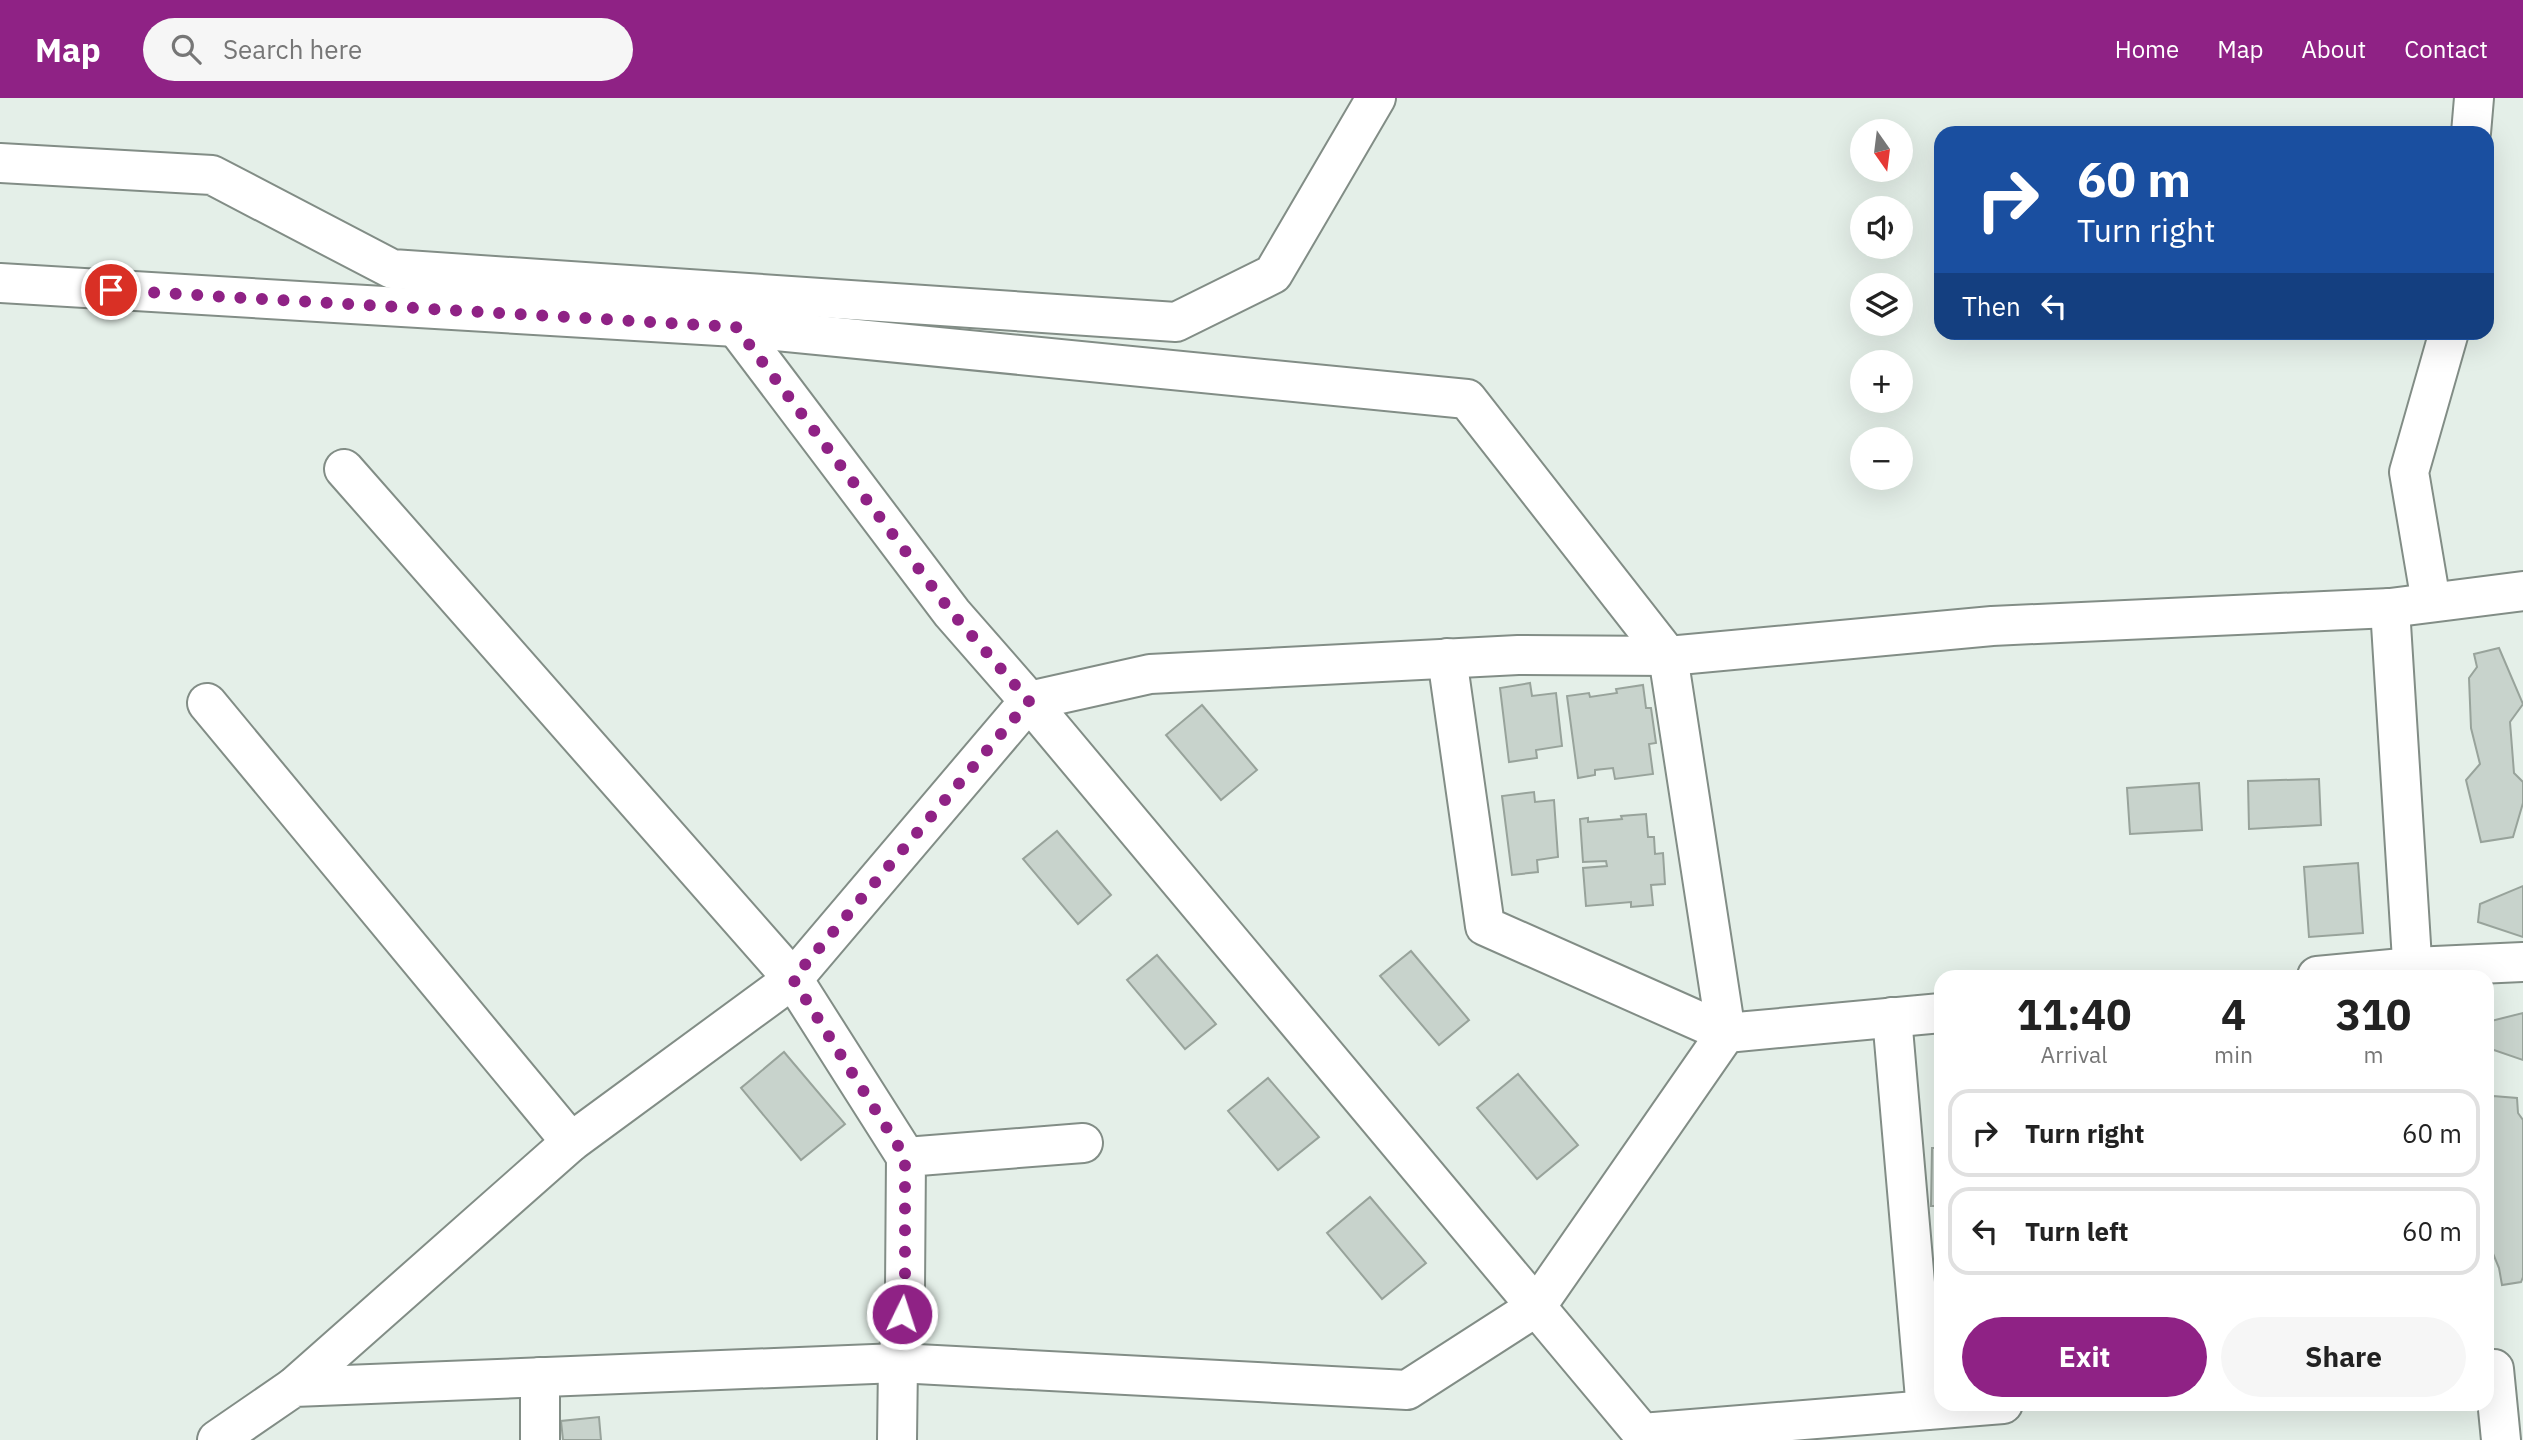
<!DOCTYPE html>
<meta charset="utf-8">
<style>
:root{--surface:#fff;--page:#f6f6f6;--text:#222;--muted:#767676;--line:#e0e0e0;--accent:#8f2285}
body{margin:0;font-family:"IBM Plex Sans",sans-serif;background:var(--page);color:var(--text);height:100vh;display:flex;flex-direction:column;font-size:26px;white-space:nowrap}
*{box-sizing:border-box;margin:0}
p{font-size:23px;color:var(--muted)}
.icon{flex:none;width:38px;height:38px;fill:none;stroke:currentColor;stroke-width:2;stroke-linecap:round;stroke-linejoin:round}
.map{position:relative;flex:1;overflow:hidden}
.side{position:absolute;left:1934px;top:872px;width:560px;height:441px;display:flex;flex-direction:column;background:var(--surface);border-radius:21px;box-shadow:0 7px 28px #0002}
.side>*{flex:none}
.banner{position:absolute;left:1934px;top:28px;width:560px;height:214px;border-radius:21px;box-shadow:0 7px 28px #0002;background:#1a4fa0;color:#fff;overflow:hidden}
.needle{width:46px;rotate:166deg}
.tools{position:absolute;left:1850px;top:21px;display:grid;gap:14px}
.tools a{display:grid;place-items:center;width:63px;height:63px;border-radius:50%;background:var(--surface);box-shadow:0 7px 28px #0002;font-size:35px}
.pin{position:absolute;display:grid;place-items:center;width:60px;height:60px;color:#fff;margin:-30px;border:4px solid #fff;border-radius:50%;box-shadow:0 2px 7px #0007}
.me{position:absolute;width:77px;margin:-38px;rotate:4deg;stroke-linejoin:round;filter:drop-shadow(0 0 5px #0008)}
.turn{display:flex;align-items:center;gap:24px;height:147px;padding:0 28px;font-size:32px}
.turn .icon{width:91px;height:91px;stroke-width:2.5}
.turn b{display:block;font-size:49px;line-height:60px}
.then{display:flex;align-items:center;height:66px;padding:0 28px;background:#0003;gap:14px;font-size:26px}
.eta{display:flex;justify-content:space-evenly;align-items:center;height:119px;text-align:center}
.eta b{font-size:42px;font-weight:700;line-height:49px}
.action{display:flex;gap:14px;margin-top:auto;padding:14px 28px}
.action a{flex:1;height:80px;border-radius:42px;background:var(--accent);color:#fff;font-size:28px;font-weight:700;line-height:80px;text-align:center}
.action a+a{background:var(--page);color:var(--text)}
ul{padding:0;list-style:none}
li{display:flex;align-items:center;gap:21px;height:88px;margin:0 14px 10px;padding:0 14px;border:4px solid var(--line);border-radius:21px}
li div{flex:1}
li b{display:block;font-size:26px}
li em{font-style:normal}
header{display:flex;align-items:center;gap:42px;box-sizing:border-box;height:98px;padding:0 35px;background:var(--accent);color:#fff}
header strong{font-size:33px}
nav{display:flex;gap:38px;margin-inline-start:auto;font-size:24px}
.search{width:490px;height:63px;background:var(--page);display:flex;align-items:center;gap:18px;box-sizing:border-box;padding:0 24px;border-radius:38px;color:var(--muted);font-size:26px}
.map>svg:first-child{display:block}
.building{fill:#c8d3cc;stroke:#98a39b;stroke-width:2}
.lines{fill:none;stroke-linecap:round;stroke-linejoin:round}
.minor-casing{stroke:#828d86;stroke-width:42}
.minor{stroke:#fff;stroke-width:38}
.route{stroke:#8f2285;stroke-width:12;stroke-dasharray:0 21.6}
</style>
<header>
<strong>Map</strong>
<div class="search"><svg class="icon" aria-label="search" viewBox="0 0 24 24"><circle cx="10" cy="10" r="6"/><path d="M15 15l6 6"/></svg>Search here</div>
<nav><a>Home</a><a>Map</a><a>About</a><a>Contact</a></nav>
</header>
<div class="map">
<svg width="2523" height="1342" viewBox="0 0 2523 1342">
<rect width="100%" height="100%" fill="#e4efe8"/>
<!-- building -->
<g class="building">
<path d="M2499 550 2523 606 2510 624 2514 675 2523 684V705L2513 739 2481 744 2466 682 2480 666 2471 630 2469 580 2477 569 2474 556Z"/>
<path d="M1530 585 1532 598 1556 595 1562 648 1536 652 1537 660 1509 664 1500 590Z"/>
<path d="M1643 587 1646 610H1651L1656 645 1649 646 1653 676 1615 681 1613 670 1595 672V677L1578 680 1567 598 1589 595 1590 599 1617 595 1616 591Z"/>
<path d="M1202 607 1257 672 1221 702 1166 637Z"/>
<path d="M2319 681 2321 727 2249 731 2248 683Z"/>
<path d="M2199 685 2202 732 2130 736 2127 690Z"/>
<path d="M1534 694 1535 704 1554 702 1558 759 1537 762 1538 774 1512 777 1502 698Z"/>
<path d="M1646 716 1648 739H1654L1655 756 1663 755 1665 786 1651 787 1653 807 1631 809V804L1586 808 1583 770 1607 768 1606 763 1583 764 1580 721 1588 720V724L1622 721 1621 718Z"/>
<path d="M1057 733 1111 797 1078 826 1023 761Z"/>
<path d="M2358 765 2363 835 2309 839 2304 769Z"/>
<path d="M2523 788V839L2478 824 2480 806Z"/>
<path d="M1411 853 1469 922 1439 947 1380 878Z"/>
<path d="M1157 857 1216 926 1185 951 1127 882Z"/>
<path d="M2523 915V962L2488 950 2487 924Z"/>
<path d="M784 954 845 1026 801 1062 741 990Z"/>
<path d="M1518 976 1578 1047 1537 1081 1477 1010Z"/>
<path d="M1268 980 1319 1039 1278 1072 1228 1013Z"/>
<path d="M2493 998 2517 1000 2518 1015 2523 1022V1179L2521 1184 2502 1187 2499 1170 2487 1141V1116L2490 1104 2487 1085V1011Z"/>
<path d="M1932 1050H1941V1108H1931Z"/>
<path d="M1370 1099 1426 1165 1382 1201 1327 1135Z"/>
<path d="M599 1319 601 1342H563L561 1323Z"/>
</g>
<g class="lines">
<defs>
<g id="minor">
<path d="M2471 35 2474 0"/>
<path d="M0 65 212 77 392 171 1176 224 1273 176 1376 0"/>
<path d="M0 185 736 229 1467 301 1668 558 1726 935 1536 1209 1407 1292 898 1265 294 1289 217 1342"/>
<path d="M736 229 952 515 1029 603 1642 1335 2003 1306"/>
<path d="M344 371 793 881 906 1059"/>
<path d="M2431 504 2409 374 2449 234"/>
<path d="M2390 510 2413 878"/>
<path d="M1447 560 1485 828 1726 935 1941 915"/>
<path d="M207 605 571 1044"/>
<path d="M2317 878 2413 869 2523 864"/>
<path d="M1892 919 1926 1312"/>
<path d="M2487 1271H2494L2501 1342"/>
<path d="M540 1279V1342"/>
<path d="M294 1289 571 1044 793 881 1029 603 1150 576 1518 557 1668 558 1992 528 2390 510 2523 493"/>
<path d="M897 1342 898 1265 905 1191 906 1059 1083 1045"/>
</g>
</defs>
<!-- minor casing -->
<use href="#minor" class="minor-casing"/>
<!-- minor -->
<use href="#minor" class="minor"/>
</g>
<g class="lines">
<!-- route -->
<path class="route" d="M111 192 736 229 952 515 1029 603 793 881 905 1059V1192L902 1216"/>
</g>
</svg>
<div class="tools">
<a><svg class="needle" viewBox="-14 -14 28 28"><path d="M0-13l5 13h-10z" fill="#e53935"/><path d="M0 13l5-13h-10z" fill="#767676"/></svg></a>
<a><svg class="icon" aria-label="sound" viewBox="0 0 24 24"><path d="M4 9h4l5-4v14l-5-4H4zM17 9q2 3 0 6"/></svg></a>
<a><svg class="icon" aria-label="layers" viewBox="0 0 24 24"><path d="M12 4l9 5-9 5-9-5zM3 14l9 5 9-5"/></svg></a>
<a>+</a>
<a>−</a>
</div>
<div class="pin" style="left:111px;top:192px;background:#d93025"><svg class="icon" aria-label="arrive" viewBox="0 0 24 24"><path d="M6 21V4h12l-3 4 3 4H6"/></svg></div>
<svg class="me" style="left:902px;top:1216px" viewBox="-20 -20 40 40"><circle r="17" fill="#8f2285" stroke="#fff" stroke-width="3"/><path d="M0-11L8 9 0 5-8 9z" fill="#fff"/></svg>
<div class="banner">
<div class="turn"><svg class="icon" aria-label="right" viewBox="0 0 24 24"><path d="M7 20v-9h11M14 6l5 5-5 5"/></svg><div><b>60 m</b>Turn right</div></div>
<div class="then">Then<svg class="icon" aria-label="left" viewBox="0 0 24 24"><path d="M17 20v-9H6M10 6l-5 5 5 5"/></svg></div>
</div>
<section class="side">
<div class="eta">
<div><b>11:40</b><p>Arrival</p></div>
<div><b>4</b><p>min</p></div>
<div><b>310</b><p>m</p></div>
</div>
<ul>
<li><svg class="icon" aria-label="right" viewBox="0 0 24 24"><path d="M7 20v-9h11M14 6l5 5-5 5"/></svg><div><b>Turn right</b></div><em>60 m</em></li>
<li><svg class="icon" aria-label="left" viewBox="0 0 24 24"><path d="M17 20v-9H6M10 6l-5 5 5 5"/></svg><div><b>Turn left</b></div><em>60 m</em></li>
</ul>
<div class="action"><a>Exit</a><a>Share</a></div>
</section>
</div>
